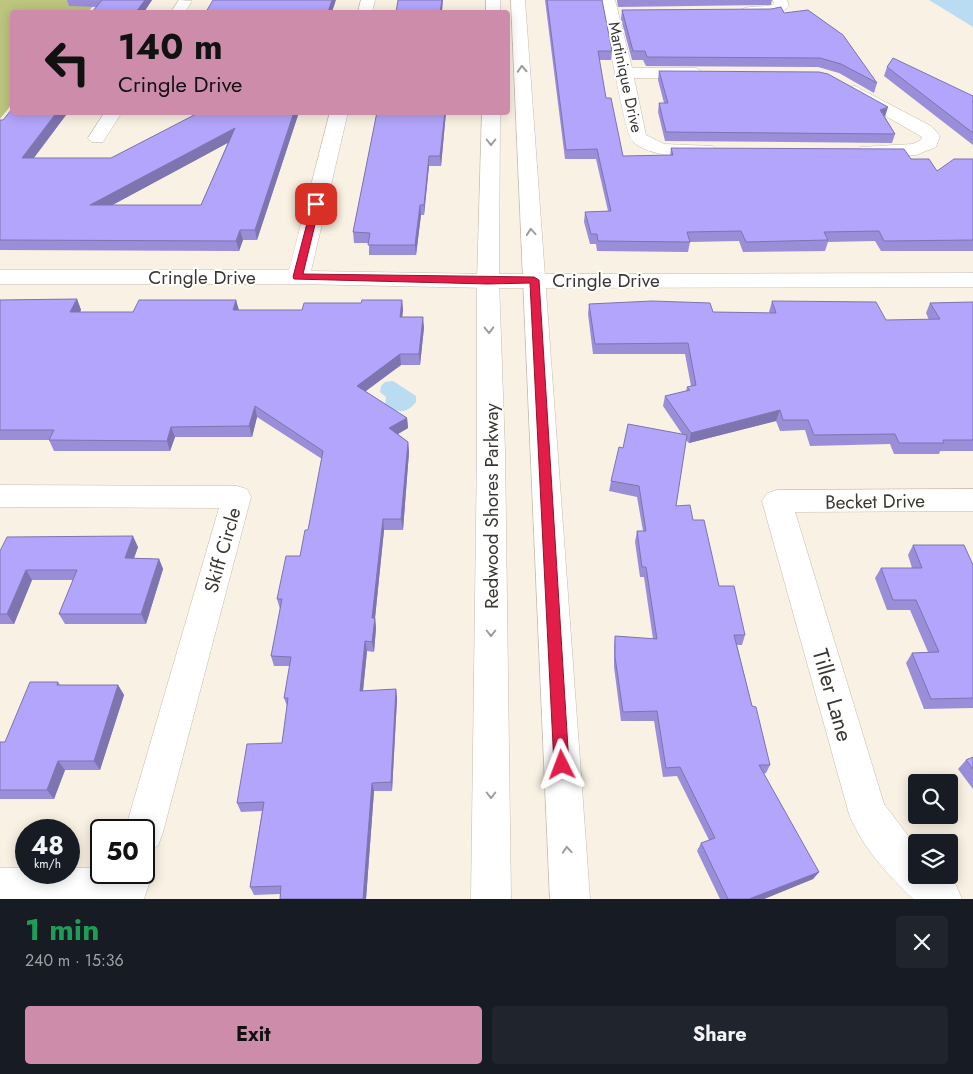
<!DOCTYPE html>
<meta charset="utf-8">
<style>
:root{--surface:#171b24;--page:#20242c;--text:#f1f3f6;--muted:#9ea1a6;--accent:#cd8caa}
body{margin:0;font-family:Jost,sans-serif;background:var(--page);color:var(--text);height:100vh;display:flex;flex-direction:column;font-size:19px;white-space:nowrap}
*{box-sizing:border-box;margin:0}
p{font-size:16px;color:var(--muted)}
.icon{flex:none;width:28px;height:28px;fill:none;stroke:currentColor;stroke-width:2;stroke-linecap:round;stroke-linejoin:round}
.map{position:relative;height:899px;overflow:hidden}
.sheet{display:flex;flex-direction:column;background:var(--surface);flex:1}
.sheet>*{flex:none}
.hud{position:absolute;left:10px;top:10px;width:500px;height:105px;border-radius:5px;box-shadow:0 2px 12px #0003;background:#cd8caa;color:#111;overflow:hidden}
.fabs{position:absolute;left:908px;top:774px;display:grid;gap:10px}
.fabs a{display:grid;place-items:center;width:50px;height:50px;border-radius:5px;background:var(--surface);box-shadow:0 2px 12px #0003;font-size:25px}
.speed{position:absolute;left:15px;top:819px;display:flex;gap:10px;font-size:25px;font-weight:700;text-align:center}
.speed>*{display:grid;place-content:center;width:65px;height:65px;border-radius:50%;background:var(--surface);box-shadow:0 2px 12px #0003;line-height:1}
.speed small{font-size:12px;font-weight:400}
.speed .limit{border:2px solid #111;border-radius:8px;background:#fff;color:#111}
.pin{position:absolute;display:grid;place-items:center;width:42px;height:42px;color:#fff;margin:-21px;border-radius:10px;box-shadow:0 2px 8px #0006}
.me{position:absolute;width:55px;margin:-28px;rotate:357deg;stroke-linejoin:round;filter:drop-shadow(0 0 4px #0008)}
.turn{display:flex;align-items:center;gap:18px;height:105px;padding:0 25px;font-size:22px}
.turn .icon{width:65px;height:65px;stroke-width:2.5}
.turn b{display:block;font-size:35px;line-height:42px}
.round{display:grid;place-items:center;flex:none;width:52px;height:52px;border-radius:5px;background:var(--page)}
.headline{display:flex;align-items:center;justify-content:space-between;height:85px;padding:0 25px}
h1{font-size:30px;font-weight:700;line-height:38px;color:#1e9e55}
.button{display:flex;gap:10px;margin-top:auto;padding:10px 25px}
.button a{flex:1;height:58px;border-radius:5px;background:var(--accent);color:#111;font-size:20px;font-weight:700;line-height:58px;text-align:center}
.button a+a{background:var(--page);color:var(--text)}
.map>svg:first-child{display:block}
.green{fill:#bcc67f}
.water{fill:#badcf3}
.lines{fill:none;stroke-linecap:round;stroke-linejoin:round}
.minor-casing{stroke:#c4bdaf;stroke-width:1}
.secondary-casing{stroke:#c4bdaf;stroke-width:1}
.minor{fill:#fff;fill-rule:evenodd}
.secondary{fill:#fff;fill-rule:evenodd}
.wall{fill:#9a8ed8;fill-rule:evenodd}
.shaded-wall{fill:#7d74b0}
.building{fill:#b3a5fb;stroke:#7d74b0;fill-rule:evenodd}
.oneway{stroke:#9d9c99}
.route{fill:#e11d48;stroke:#92132f}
.labels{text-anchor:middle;stroke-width:4;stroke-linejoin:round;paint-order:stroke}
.far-street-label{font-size:16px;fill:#3b3833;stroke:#fff}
.street-label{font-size:19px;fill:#3b3833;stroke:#fff}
.near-street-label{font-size:22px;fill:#3b3833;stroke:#fff}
</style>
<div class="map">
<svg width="973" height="899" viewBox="0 0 973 899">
<rect width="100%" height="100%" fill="#f9f1e3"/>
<!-- green -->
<path class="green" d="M0 0H98L88 12H12V104L0 119Z"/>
<!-- water -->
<g class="water">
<path d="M929 0H973V27Z"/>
<path d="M393 381 416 396V402C406 414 399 413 385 406L386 397 380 392 381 386 385 382Z"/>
</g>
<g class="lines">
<defs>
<g id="minor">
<path d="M179 0 192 1 185 12H171Z"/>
<path d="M361 0H375L372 12H358Z"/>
<path d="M601 0H615L632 68H696L704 73 696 78H634L646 135 664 144 713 146 715 150 713 154C692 159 648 157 632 141 625 134 605 19 601 0Z"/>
<path d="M773 0H787L789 6C781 16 747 22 739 12 746 3 764 9 774 4Z"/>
<path d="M855 86 931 126 940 136 936 147 916 155H860L858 151 860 147 913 144 921 140 922 137 849 95 847 91 849 87Z"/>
<path d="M105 112H122L103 142H91L88 138Z"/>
<path d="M330 112H348L311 271 488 274 973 273V287L488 288 298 284H0V270H289Z"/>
<path d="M0 485 237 486 247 489 251 497 163 832 158 846 144 851V830H125L219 508 0 507Z"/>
<path d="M973 489V511L795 512 884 804 916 846V875H946L956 885 962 899H913C888 875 862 847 849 814L762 501 767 493 777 490Z"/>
<path d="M144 856 147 858 153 872 144 899H0V868H26V872H69V868H101V872H144Z"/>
</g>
<g id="secondary">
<rect x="486" y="0" width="14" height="12"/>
<path d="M511 0H525L590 899H550Z"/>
<path d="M482 112H500L499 281 505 451 511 899H471L477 451V281Z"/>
</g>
</defs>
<!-- minor casing -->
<use href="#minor" class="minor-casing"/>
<!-- secondary casing -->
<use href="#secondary" class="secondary-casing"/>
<!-- minor -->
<use href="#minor" class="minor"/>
<!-- secondary -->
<use href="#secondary" class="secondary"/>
</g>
<!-- wall -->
<g class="wall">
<path d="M67 0H152L144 12H92L97 7 69 6Z"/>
<path d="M545 0H602L612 51 611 60H599L606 98 623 156H670L671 148 911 159 937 171 973 159V251H881L875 241 828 242 825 251 743 252 739 241 690 242 688 252 597 251 596 244H590L584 222 585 212 608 211 596 159H565Z"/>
<path d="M617 0H772L771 5 618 7Z"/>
<path d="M622 10 784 13 877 83 874 93 839 73 818 67 646 66 643 60H632L621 19Z"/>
<path d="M887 67 973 96V145L884 76Z"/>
<path d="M659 71 885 117 895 134 892 143 665 141 658 112 659 103H664L658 80Z"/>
<path d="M12 112H72L70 115H66L34 158H111L199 113 155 112H299L257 240H243L239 251 0 250V120H3ZM228 142 201 205H112L205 155Z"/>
<path d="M377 112H446L441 166H429L424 215H421L416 255H369V243H354L353 232Z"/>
<path d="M77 299 81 310 80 312H133L236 300 238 310H302L361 303 402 300 403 310 402 317 424 327 420 365H401L365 391 407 418 408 428 398 434 408 442 409 452 403 530H384L375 618 376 628 374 652 367 651 363 691 396 689 397 699 392 791H374L366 899H280V894L254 895 250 887 262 811 241 812 237 803 282 743 287 706 284 698 290 666H274L271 656 280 609 277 599 300 556 308 530 322 459 257 417 252 437H175L170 451H54L49 440H0V300Z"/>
<path d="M772 301 886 320H929L926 313 930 303 973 302V451H940L939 454H894L890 444 810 446 805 430 780 431 776 421 689 443 686 440 676 506 693 520 719 586 745 635 742 645H737L752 706 770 765 766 773 763 774 819 872 813 879 764 899H720L697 851 701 843 709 840 677 776 663 777 654 721H621L614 667V646L615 636 653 639 644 577H640L635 542 637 531H643L637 497 609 491 611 481 623 448 682 434 663 406 665 396 686 391 687 387 691 386 685 354H593L588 314 589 304 713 312 770 313 769 312Z"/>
<path d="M913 545 973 565V708L924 709 906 663 912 653 928 652 910 610H887L875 578 881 568H912L908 555Z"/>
<path d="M138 547 134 558 159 559 163 569 146 624H65L59 614 73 580H32L14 624H0V551Z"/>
<path d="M58 682 60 685H118L124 695 100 770H65L54 799H0V742H5Z"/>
<path d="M973 757V789L958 769 966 760Z"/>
</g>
<!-- shaded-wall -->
<g class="shaded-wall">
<path d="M145 0H152L144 12H136Z"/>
<path d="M332 0H336L332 12H328Z"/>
<path d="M442 0H443L442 12H440Z"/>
<path d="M888 107 885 117 880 110Z"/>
<path d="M57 112H65L66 115 26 168 22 158Z"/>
<path d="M294 112H299L257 240 255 230Z"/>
<path d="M445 112H446L441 166 440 156Z"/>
<path d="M235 128 237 138 94 215 90 205Z"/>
<path d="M429 156V166L424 215V205Z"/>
<path d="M420 205 421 215 416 255 415 245Z"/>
<path d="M240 230 243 240 239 251 236 241Z"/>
<path d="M77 299 81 310 74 322 70 312Z"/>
<path d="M236 300 239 310H233Z"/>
<path d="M402 300 403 310 401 327 400 317Z"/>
<path d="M423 317 424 327 420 365 419 354Z"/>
<path d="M400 354 401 365 358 397 357 386Z"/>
<path d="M255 406 257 417 252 437 249 426Z"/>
<path d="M780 410 776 421 689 443 691 433Z"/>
<path d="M407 418 408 428 391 438 389 428Z"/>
<path d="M171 427 175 437 170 451 167 441Z"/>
<path d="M408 442 409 452 403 530 401 519Z"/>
<path d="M383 519 384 530 375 618 376 628 374 652 372 642V618Z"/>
<path d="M133 536 138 547 130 569 125 558Z"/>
<path d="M159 559 163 569 146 624 141 614Z"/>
<path d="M26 570 32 580 14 624 7 614Z"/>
<path d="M365 641 367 651 362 700 360 691Z"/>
<path d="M118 685 124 695 100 770 94 761Z"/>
<path d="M396 689 397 699 392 791 391 782Z"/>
<path d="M58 761 65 770 54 799 47 790Z"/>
<path d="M372 783 374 791 366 899H363Z"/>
<path d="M819 872 813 879 764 899H749Z"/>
</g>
<!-- building -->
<g class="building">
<path d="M102 0H145L136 12H92Z"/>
<path d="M213 0H332L328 12H206Z"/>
<path d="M398 0H442L440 12H396Z"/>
<path d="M547 0H602L612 51H598L606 98H611L623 156 673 155 671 148 904 149 911 159H929L937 171 954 159H973V240L884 241 879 231 824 232 828 240 746 242 741 231 687 232 690 242 598 241 597 234H591L585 212 611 211 597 149 566 150Z"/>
<path d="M781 7 784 13 808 10 843 35 877 83 841 64 820 58 647 57 645 51H633L622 10 771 9Z"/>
<path d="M893 58 973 96V102H972H973V133L887 67Z"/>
<path d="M659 71 819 72 828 74 888 107 880 110 895 134 666 132 659 103H668Z"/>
<path d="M12 109V112H57L22 158H111L200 112H294L255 230H240L236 241 0 240V120H3ZM235 128 201 205H90Z"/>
<path d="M377 112H445L440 156H429L424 205H420L415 245H368L370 233 353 232Z"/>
<path d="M77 299 70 312H133L139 300H236L233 310H302L304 303H361L362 300H402L400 317H423L419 354H400L357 386 407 418 389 428 408 442 401 519H383L372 618H375L372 642 365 641 360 691 396 689 391 782 372 783 363 899H280L281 886 250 887 264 802 237 803 247 744 282 743 288 698H284L291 657 271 656 282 599H277L286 556H300L305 530H308L323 451 255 406 249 426 171 427 167 441 49 440 54 430H0V300Z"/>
<path d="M652 301 710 303 713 312 776 313 772 301 876 302 886 320 940 319 930 303 973 302V440H943L944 443H899L895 434 814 435 808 420H783L780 410 691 433 665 396 690 390 687 387 696 385 688 343 595 344 589 304Z"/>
<path d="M628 424 687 435 676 506 690 505 693 520H704L719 586H734L745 635H734L752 706 756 707 770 765H759L819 872 749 899H728L701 843 715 838 680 767 666 768 657 711 623 712 615 657V636L657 639 646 567H642L637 531H646L639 486 611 481 619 447 623 448Z"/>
<path d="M133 536 125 558 159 559 141 614H59L77 570H26L7 614H0V551L7 537Z"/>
<path d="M913 545H964L973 565V698L931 699 912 653 939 652 916 600H893L881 568H922Z"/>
<path d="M30 682H58L57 685H118L94 761H58L47 790H0V742H5Z"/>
<path d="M973 757V769L966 760Z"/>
</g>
<!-- one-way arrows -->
<defs><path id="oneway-chevron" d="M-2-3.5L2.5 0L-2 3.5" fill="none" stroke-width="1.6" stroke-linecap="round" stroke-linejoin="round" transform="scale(1.25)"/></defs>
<g class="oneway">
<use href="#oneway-chevron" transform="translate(522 69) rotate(-93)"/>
<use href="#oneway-chevron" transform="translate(491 142) rotate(90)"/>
<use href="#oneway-chevron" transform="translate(531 232) rotate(-95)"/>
<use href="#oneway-chevron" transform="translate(489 330) rotate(89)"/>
<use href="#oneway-chevron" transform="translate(491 633) rotate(90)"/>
<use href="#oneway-chevron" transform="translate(491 795) rotate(90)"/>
<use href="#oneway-chevron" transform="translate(567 850) rotate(-94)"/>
</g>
<!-- route -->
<path class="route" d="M316 201 320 204 303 274 534 277 539 280 569 765 567 770 562 772 556 770 554 765 530 283 488 284 294 279 293 277 312 204Z"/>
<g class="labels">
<!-- far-street labels -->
<g class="far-street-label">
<text transform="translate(626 77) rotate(78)" y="6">Martinique Drive</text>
</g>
<!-- street labels -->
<g class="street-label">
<text x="202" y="284">Cringle Drive</text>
<text x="606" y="287">Cringle Drive</text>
<text transform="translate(875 501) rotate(-1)" y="7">Becket Drive</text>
<text transform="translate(491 506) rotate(-90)" y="7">Redwood Shores Parkway</text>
<text transform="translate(222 550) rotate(-74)" y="7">Skiff Circle</text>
</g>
<!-- near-street labels -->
<g class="near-street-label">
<text transform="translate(833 695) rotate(74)" y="8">Tiller Lane</text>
</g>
</g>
</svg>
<div class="fabs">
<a><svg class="icon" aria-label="search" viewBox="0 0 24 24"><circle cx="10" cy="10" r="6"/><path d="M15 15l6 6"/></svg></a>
<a><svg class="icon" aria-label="layers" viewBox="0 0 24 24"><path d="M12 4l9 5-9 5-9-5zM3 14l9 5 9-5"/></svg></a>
</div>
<div class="speed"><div>48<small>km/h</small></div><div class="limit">50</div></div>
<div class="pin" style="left:316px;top:204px;background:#d93025"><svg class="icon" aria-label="arrive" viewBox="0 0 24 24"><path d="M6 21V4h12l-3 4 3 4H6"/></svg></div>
<svg class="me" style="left:562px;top:765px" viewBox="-20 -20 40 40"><path d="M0-17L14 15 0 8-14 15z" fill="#e11d48" stroke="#fff" stroke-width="4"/></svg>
<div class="hud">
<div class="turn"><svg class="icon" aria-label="left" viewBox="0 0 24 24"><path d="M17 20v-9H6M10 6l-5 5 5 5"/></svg><div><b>140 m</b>Cringle Drive</div></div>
</div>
</div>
<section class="sheet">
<div class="headline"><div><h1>1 min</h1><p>240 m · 15:36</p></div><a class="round"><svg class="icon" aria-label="close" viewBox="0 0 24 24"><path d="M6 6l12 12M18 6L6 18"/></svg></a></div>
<div class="button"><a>Exit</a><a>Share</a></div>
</section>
